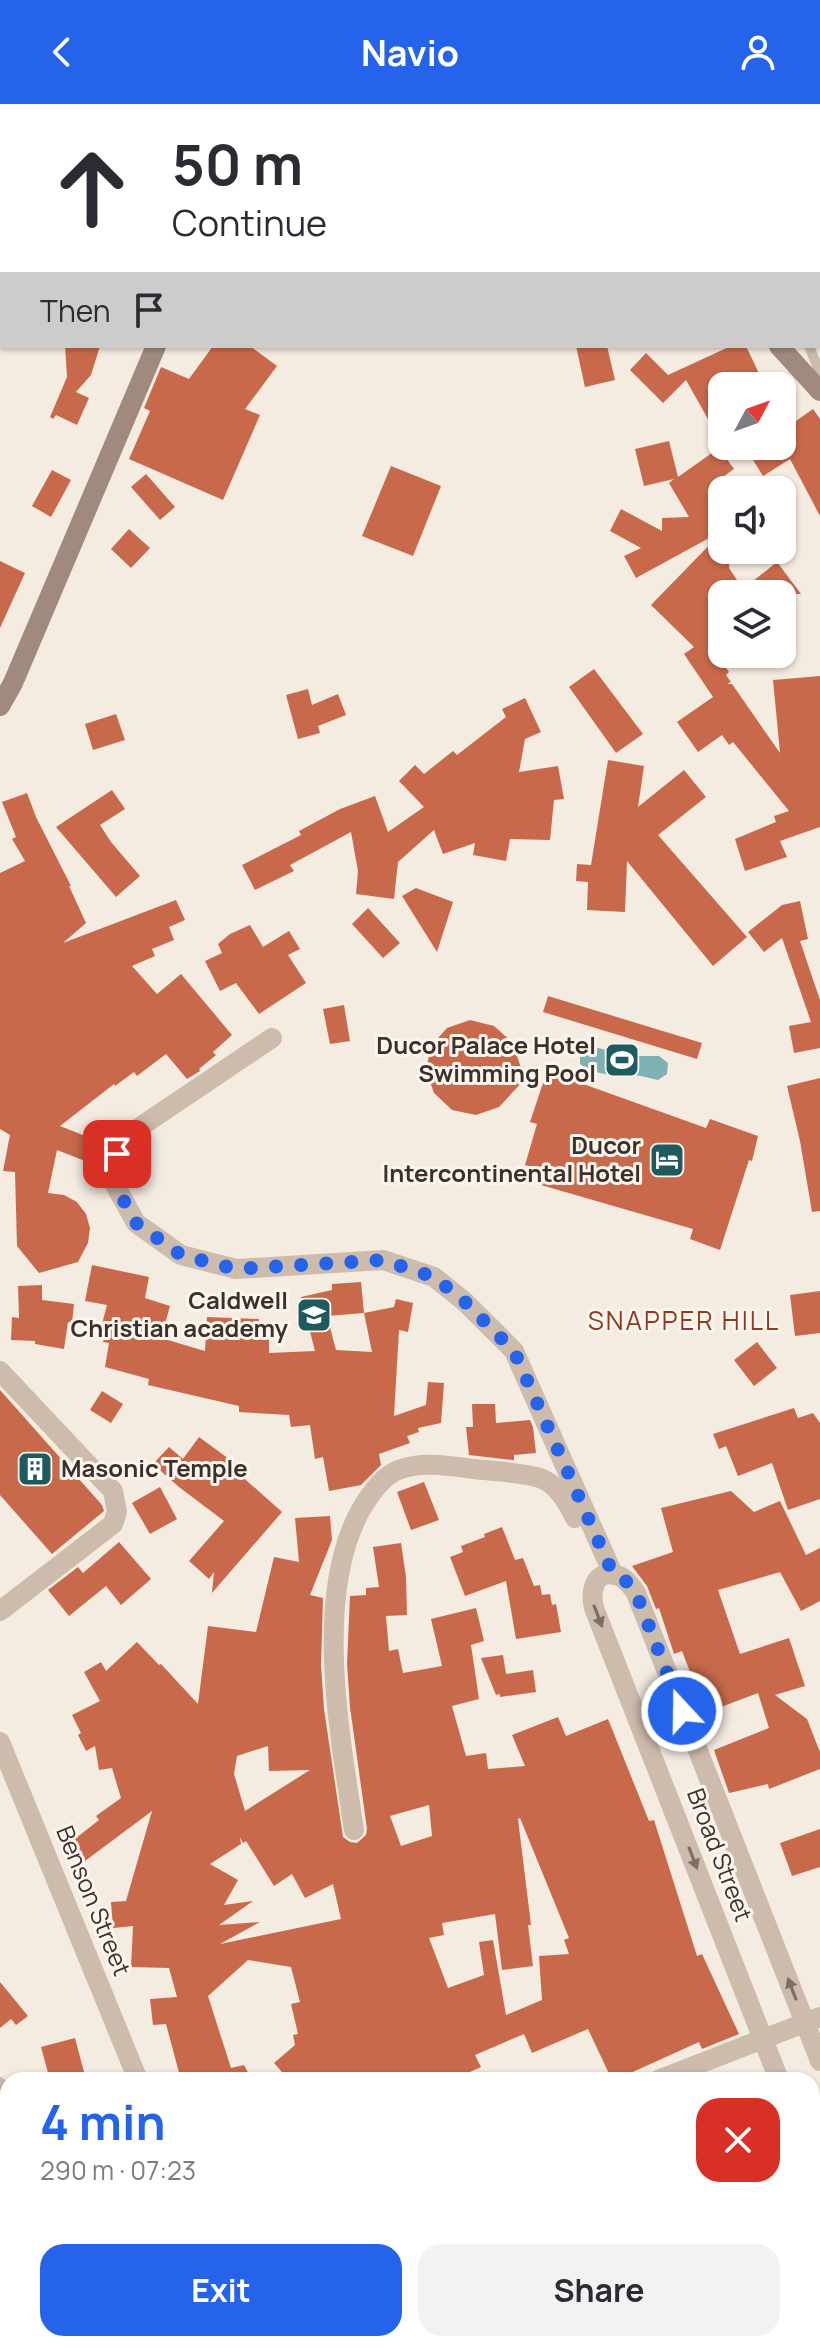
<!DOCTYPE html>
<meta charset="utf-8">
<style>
:root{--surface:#fff;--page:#f2f2f3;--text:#2b2b33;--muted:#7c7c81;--accent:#2563eb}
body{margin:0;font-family:Manrope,sans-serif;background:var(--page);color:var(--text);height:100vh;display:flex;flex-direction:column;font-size:30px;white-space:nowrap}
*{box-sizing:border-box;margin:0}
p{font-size:26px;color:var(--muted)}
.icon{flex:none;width:44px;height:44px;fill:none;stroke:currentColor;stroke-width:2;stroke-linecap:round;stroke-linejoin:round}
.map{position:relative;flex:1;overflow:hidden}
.sheet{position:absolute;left:0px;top:1968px;width:820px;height:280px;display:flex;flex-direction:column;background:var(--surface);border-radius:24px 24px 0 0;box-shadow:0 2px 6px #0004}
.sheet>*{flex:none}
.top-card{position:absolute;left:0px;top:0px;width:820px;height:244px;box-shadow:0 2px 6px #0004;background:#fff;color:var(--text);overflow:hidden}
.needle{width:52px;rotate:49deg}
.controls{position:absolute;left:708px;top:268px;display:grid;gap:16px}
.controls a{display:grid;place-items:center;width:88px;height:88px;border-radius:16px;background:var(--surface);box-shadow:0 2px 6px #0004;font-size:40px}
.pin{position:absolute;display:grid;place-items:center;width:68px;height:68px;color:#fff;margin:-34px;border-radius:16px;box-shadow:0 4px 12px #0006}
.me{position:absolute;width:88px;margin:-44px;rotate:339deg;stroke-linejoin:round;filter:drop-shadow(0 0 6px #0008)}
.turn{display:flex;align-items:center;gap:28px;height:168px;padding:0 40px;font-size:36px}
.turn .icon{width:104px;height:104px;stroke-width:2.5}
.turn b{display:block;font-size:56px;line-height:68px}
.then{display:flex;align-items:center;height:76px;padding:0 40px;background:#0003;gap:16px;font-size:30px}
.round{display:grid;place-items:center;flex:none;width:84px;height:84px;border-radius:24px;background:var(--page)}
.overview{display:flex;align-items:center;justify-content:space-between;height:136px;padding:0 40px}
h1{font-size:48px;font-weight:700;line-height:60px;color:var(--accent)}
.action{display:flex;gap:16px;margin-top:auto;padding:16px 40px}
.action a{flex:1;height:92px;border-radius:24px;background:var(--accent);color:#fff;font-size:32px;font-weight:700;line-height:92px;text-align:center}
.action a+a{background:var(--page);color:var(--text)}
header{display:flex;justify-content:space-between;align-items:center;height:104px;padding:0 40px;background:var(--accent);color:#fff;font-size:36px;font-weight:700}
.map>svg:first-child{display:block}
.water{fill:#7fb0b2}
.building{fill:#c8694b;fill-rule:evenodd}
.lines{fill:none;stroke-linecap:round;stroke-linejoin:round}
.service{stroke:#cdbbac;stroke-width:10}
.minor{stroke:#cdbbac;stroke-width:20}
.tertiary{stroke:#cdbbac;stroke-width:20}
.secondary{stroke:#a18a7d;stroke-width:20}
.oneway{fill:#7d6f65}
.route{stroke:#2563eb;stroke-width:14;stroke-dasharray:0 25.2}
.labels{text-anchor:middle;stroke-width:6;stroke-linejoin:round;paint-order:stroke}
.poi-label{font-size:24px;font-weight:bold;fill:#3b302b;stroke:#fbf5ee;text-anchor:end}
.street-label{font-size:24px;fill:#3b302b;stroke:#fbf5ee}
.neighbourhood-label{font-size:26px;letter-spacing:2px;fill:#8c3b22;stroke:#fbf5ee}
</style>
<header><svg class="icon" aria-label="back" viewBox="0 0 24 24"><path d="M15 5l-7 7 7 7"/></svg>Navio<svg class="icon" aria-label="person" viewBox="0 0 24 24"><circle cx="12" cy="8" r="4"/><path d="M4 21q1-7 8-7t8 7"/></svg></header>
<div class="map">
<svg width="820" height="2248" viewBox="0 0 820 2248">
<rect width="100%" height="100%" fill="#f4ebe1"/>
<!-- water -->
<path class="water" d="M589 941 625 952H659L668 959 667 970 658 976C649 974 640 971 631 971 612 971 597 972 580 960V949Z"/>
<!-- building -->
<g class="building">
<path d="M65 242H100L91 271 76 288 89 294 77 321 56 311 53 315 50 313 67 273Z"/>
<path d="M213 242H250L277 262 245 305 260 311 223 396 129 355 150 307 144 304 161 263 189 275Z"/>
<path d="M576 242H607L615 276 585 283Z"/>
<path d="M731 242H746L765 282H722V309L708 315 686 276 663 299 630 266 646 249 668 271Z"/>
<path d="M782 291 796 317 813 305 820 315V412L790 355 763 372 748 348 757 342H782Z"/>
<path d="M669 337 678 373 719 344 734 365 709 383 722 404V427L636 474 624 452 641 444 610 427 621 405 662 427V414L689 413 669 379 674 375 644 382 635 345Z"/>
<path d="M391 362 441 382 413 452 362 432Z"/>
<path d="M52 366 71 376 51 413 32 402Z"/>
<path d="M146 370 175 403 160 416 131 383Z"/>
<path d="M129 425 150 444 131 464 111 445Z"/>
<path d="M722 428V446H731L729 464 743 485 777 458 801 490H722V558L729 568 726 571 731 578 727 580H732L780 649 773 576 820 572V723L780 737 787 753 745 767 735 735 776 718 774 712 789 707 733 638 729 641 722 631 698 648 677 618 713 593 684 550 694 543 651 501Z"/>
<path d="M0 457 25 469 0 524Z"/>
<path d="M594 565 643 630 616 649 569 583Z"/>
<path d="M308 585 312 601 338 590 346 611 318 622 320 629 298 635 286 591Z"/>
<path d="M525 594 541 628 525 635 519 668 558 662 564 695 554 696 550 736 510 735 506 757 473 751 475 739 443 750 434 726 398 758 394 795 356 790 358 767 351 728 290 761 294 767 255 786 242 761 301 731 299 727 340 705 375 692 388 728 424 703 399 677 415 661 424 670 453 647 457 651 506 613 502 605Z"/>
<path d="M116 610 125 636 93 646 85 620Z"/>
<path d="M608 656 644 662 638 703 684 666 706 693 658 731 747 833 713 862 627 757 625 808 587 806 588 778 576 777 577 760 591 761Z"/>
<path d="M112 686 125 705 100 721 111 738 140 772 116 793 56 723Z"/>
<path d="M27 689 36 713 71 782H69L86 819 63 839 176 796 185 816 169 823 174 836 152 845 155 852 132 862 157 890 181 870 232 931 213 948 216 951 199 965 200 967 187 975 166 950 137 972 134 968 115 982 114 980 60 1022 93 1035 85 1057 57 1046 48 1089 64 1091 77 1098 86 1110 90 1124 88 1139 78 1158 39 1169 17 1142 15 1068 3 1067 10 1031 0 1025V769L25 757 12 735 16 733 2 698Z"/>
<path d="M416 784 453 798 437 848 402 792Z"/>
<path d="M800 797 808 835 800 837 820 896V944L794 949 789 922 811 918 782 834 764 848 748 828 782 801Z"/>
<path d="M368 804 400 839 383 854 352 820Z"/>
<path d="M250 821 263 843 289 827 300 845 288 851 306 879 259 910 236 879 220 887 205 857 222 849 218 840 230 830Z"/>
<path d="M548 892 702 939 697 955 543 908Z"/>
<path d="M344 901 350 937 330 940 323 905Z"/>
<path d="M470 916 494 922 512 938 525 975 499 1003 476 1011 452 1006 434 989 426 966 431 942 447 924Z"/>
<path d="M547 967 706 1024 710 1015 758 1032 752 1057 749 1056 720 1146 690 1135 693 1125 534 1079 538 1065 525 1061 537 1020 530 1018Z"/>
<path d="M820 974V1107L812 1108 800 1037 787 982Z"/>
<path d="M92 1161 149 1173 145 1194 170 1202 161 1234 205 1247 207 1213 259 1215 258 1232 269 1233V1249L315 1247 301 1193 332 1186V1180L361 1178 364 1209 394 1203 396 1195 413 1199 408 1228 399 1226 394 1312 426 1301 428 1278 444 1279 441 1319 418 1324 419 1328 407 1332 410 1339 379 1350 381 1361 361 1381 329 1387 323 1353 315 1355 310 1321 291 1323 289 1311 239 1308V1302L148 1281 149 1275 105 1263 109 1239 103 1238 108 1222 102 1220 107 1201 85 1197ZM364 1209 372 1248 336 1246 327 1212Z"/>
<path d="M42 1181V1196L74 1200 72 1219 68 1218 64 1245 35 1240V1237L11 1236 12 1213 19 1214 18 1182Z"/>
<path d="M820 1187V1229L795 1232 790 1191Z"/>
<path d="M757 1238 777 1264 754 1282 734 1256Z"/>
<path d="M0 1286 102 1401 104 1407 52 1450 0 1391Z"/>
<path d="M102 1287 123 1300 111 1319 90 1306Z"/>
<path d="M472 1300H495L496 1319 530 1316 533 1323 536 1349 514 1351V1356H512L469 1351 466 1323H473Z"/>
<path d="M794 1304 798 1314 813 1309 820 1319V1395L788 1406 772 1359 738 1372 726 1342 719 1345 713 1330Z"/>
<path d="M199 1333 240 1363 237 1368 282 1408 212 1489 214 1468 209 1475 189 1457 224 1417 179 1383 153 1360 169 1343 183 1355Z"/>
<path d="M424 1378 439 1416 411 1426 397 1388Z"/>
<path d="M160 1383 177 1415 150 1430 132 1399Z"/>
<path d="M731 1387 754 1408 780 1397 806 1451 820 1444V1497L801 1507 780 1468 718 1486 740 1550 789 1534 805 1582 775 1591 807 1615 820 1648V1665L769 1685 768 1680 729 1689 714 1646 769 1624 758 1589 700 1611 690 1589 697 1586 682 1547 674 1550 659 1504 656 1505 647 1482 632 1462 673 1448 661 1404Z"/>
<path d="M330 1412 332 1436 310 1491 323 1494 321 1561 324 1605 343 1733 350 1738 357 1739 366 1731 367 1725 350 1603 347 1560 350 1492 366 1491V1484L379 1483 373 1443 401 1439 406 1473 407 1511 386 1512 389 1547 398 1545 403 1569 442 1562 431 1515 476 1504 484 1537 471 1541 479 1595 452 1602 466 1652 486 1649 488 1665 525 1662 512 1631 558 1613 566 1632 608 1615 649 1717 654 1716 697 1852 702 1850 739 1930 702 1945 699 1938 615 1976H612L588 1925 532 1949 524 1930 475 1951 481 1963 452 1976H289L274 1959 295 1941 293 1931 298 1930 291 1900 300 1898 291 1863 248 1856 208 1892 231 1964 244 1961 252 1976H181L166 1920 153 1921 150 1895 177 1893 169 1864 131 1863 133 1822 113 1824 111 1798 126 1797 152 1707 85 1757 71 1738 99 1716 96 1712 121 1694 112 1664 99 1666 95 1642 86 1647 78 1631 81 1629 72 1611 100 1597 84 1568 101 1558 106 1567 137 1538 159 1561 161 1560 198 1600 208 1522 256 1528 274 1453 299 1458 295 1414ZM268 1642 269 1667 310 1666 245 1707 234 1670 237 1652ZM429 1701 432 1732 401 1742 390 1712ZM520 1714 569 1834 564 1836 569 1850 539 1852 542 1896 506 1911 493 1836 479 1838 484 1871 448 1884 429 1834 444 1831 442 1819 495 1810 502 1866 533 1862 528 1821H531L518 1715ZM240 1733 243 1739 246 1737 274 1782 292 1770 305 1794 333 1780 341 1815 220 1840 260 1818 219 1821 253 1797 224 1801 238 1776 210 1760 241 1740Z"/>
<path d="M502 1423 515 1456 523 1454 534 1482 540 1481 542 1491 550 1490 552 1501 556 1500 561 1528 516 1535 506 1477 465 1492 450 1453 463 1448 461 1442 485 1433 484 1430Z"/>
<path d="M119 1438 151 1475 121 1501 106 1482 69 1512 48 1486 78 1463 83 1469Z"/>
<path d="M503 1551 506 1570 533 1566 536 1588 500 1593V1590L496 1591 481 1554Z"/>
<path d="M820 1725V1763L792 1772 780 1739Z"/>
<path d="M0 1878 28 1912 16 1921 11 1915 0 1924Z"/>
<path d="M75 1934 84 1968 50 1976 41 1943Z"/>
</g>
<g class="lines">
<!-- service -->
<g class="service">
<path d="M640 0 642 2"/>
<path d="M809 242 820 269"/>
<path d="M0 1978 8 1985"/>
</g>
<!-- minor -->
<g class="minor">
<path d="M272 934 137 1025 117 1050 114 1079 136 1119 181 1151 236 1165 383 1156 434 1173 465 1198 514 1247 613 1470"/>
<path d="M0 1267 113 1387 117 1408 113 1420 0 1507"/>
<path d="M354 1726C340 1631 312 1488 363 1402 372 1388 384 1370 401 1365 424 1357 450 1362 474 1365 491 1367 526 1369 540 1374 557 1380 568 1399 575 1414"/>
<path d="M763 1935 820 1913"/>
</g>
<!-- tertiary -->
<g class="tertiary">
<path d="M642 1625 682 1607"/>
<path d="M0 1638 138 1976"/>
<path d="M658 1976 763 1935"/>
<path d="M779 1976 594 1504C590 1488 594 1466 615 1471 625 1472 631 1482 636 1489L820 1957"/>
<path d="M812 2058 820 2078"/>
<path d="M244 2240 248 2248"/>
<path d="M554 2240 557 2248"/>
</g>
<!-- secondary -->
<g class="secondary">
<path d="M449 0 455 2"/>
<path d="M271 2 273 0"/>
<path d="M779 242 820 287"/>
<path d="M0 602 13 579 156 242"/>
</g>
</g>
<!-- one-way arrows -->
<defs><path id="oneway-solid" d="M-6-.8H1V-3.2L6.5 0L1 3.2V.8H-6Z" transform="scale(2)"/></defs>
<g class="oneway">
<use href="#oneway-solid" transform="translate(598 1512) rotate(69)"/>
<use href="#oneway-solid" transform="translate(693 1754) rotate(69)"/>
<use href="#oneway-solid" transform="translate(792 1885) rotate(-111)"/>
</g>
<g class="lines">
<!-- route -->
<path class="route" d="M117 1050 114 1079 136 1119 181 1151 236 1165 383 1156 434 1173 465 1198 514 1247 613 1470 629 1479 636 1489 682 1607"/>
</g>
<!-- icons -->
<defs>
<symbol id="stadium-square" viewBox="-11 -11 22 22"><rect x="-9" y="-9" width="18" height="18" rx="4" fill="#1f5a5e" stroke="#fbf5ee"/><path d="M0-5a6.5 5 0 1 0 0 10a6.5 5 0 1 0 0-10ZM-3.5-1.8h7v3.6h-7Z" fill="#fff"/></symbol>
<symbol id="hotel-square" viewBox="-11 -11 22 22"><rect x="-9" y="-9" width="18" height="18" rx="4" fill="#1f5a5e" stroke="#fbf5ee"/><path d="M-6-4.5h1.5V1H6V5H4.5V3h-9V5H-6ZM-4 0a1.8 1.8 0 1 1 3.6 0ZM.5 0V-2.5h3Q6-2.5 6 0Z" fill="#fff"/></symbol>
<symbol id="school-square" viewBox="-11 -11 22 22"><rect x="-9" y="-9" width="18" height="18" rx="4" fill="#1f5a5e" stroke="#fbf5ee"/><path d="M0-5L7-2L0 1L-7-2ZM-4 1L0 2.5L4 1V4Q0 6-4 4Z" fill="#fff"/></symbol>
<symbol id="building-square" viewBox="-11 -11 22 22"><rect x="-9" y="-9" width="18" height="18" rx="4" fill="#1f5a5e" stroke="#fbf5ee"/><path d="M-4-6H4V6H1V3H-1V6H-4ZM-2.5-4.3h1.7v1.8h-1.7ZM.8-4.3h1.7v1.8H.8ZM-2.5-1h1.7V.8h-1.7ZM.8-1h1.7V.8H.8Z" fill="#fff"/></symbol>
</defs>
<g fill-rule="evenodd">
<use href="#stadium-square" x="602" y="936" width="40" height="40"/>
<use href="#hotel-square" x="647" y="1036" width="40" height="40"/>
<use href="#school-square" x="294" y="1191" width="40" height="40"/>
<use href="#building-square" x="15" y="1345" width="40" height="40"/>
</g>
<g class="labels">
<!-- poi labels -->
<g class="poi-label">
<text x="596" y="950">Ducor Palace Hotel<tspan x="596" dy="28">Swimming Pool</tspan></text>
<text x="641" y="1050">Ducor<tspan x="641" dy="28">Intercontinental Hotel</tspan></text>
<text x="288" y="1205">Caldwell<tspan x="288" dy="28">Christian academy</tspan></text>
<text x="61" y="1373" text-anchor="start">Masonic Temple</text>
</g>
<!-- street labels -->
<g class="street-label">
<text transform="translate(719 1751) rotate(69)" y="8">Broad Street</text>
<text transform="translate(93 1797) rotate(68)" y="8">Benson Street</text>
</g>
<!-- neighbourhood labels -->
<g class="neighbourhood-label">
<text x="684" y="1226">SNAPPER HILL</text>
</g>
</g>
</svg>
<div class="controls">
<a><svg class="needle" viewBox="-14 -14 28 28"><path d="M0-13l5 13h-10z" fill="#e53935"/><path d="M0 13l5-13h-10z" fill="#7c7c81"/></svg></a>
<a><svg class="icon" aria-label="sound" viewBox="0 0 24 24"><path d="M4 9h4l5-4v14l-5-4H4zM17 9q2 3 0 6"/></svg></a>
<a><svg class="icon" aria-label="layers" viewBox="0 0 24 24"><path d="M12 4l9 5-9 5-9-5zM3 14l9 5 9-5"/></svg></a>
</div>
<div class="pin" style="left:117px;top:1050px;background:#d93025"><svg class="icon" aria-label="arrive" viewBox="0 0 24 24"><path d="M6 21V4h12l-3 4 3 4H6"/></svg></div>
<svg class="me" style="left:682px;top:1607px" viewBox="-20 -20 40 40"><circle r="17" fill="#2563eb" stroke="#fff" stroke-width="3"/><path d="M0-11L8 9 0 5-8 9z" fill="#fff"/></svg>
<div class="top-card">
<div class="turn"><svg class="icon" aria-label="ahead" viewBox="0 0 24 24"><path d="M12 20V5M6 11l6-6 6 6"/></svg><div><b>50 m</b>Continue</div></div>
<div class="then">Then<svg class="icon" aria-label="arrive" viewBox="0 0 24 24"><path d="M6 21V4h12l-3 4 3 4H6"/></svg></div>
</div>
<section class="sheet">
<div class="overview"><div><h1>4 min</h1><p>290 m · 07:23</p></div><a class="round" style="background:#d93025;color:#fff"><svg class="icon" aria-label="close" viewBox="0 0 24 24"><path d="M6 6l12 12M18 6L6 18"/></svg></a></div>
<div class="action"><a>Exit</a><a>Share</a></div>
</section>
</div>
